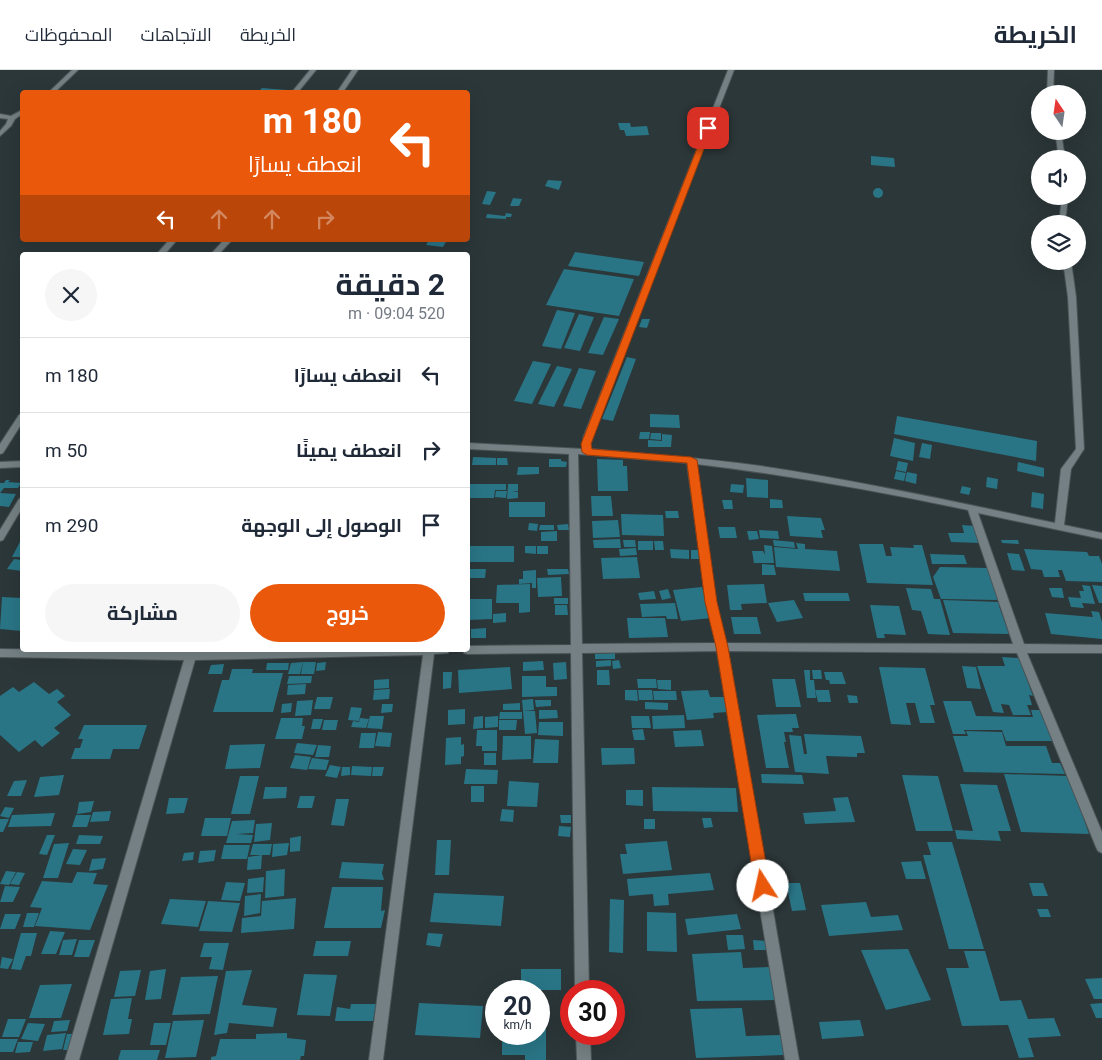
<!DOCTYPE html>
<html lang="ar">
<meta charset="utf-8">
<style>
:root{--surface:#fff;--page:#f6f6f7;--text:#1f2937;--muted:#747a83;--line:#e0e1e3;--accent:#ea580c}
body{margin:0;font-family:Roboto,Cairo,sans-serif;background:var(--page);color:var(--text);direction:rtl;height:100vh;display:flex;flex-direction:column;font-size:19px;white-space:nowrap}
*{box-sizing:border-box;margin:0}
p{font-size:16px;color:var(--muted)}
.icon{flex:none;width:28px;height:28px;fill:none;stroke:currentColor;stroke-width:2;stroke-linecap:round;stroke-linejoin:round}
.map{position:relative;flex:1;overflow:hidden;direction:ltr}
.sheet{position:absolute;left:20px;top:182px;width:450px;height:400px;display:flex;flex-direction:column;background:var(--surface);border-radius:5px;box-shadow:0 5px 20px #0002;direction:rtl}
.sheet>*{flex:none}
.top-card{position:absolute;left:20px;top:20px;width:450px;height:152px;border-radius:5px;box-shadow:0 5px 20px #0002;direction:rtl;background:#ea580c;color:#fff;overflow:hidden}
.needle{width:32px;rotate:347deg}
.controls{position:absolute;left:1031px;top:15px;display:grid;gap:10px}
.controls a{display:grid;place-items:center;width:55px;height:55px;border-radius:50%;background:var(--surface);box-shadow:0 5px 20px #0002;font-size:25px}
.speed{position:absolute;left:485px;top:910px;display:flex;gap:10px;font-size:25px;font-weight:700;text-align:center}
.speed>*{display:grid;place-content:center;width:65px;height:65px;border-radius:50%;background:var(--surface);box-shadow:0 5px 20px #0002;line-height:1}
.speed small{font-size:12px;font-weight:400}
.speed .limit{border:8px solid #d22;background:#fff;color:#111}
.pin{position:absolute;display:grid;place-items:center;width:42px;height:42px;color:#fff;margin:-21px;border-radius:10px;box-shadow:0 2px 8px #0006}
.me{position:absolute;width:55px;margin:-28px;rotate:350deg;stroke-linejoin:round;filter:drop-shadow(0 0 4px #0008)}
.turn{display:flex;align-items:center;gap:18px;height:105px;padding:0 25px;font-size:22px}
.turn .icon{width:65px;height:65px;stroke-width:2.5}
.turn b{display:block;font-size:35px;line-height:42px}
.lanes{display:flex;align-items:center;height:48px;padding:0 25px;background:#0003;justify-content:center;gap:25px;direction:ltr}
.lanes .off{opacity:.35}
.round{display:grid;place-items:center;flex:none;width:52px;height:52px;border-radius:26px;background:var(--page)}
.overview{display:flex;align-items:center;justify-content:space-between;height:85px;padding:0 25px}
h1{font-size:30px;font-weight:700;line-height:38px}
.action{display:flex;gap:10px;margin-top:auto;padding:10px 25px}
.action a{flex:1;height:58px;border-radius:30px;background:var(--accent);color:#fff;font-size:20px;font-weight:700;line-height:58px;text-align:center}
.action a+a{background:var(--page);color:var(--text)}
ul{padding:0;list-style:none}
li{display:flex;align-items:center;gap:15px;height:75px;padding:0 25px;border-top:1px solid var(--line)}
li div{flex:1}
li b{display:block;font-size:19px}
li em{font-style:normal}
header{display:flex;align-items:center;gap:30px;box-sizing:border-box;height:70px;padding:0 25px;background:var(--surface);border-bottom:1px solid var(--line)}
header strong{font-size:24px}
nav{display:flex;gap:28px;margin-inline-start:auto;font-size:18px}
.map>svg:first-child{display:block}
.building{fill:#297586}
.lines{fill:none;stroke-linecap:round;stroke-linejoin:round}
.street-casing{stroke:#4c5457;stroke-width:2}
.street{fill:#748083;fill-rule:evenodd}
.route{fill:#ea580c;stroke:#983908}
</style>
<header>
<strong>الخريطة</strong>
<nav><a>الخريطة</a><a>الاتجاهات</a><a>المحفوظات</a></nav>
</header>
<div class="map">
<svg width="1102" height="990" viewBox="0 0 1102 990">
<rect width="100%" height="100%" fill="#2c3739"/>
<!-- building -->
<g class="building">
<path d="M262 18 287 20 286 22H258Z"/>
<path d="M618 53H630L631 57 647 56 649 65 626 66 624 60H620Z"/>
<path d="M871 86 894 88 895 97 871 95Z"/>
<path d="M548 110 562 111 559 120 545 116Z"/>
<circle cx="878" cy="123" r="5"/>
<path d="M487 121 496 122 490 135 482 134Z"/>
<path d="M513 128 522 129 519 136H510Z"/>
<path d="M506 143 512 144 511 147H506V149L486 148 487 144 505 146Z"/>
<path d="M429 170H447L443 177 426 175Z"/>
<path d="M575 182 644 192 639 206 568 196Z"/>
<path d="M564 199 634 209 619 246 546 235Z"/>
<path d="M557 240 575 243 561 279 542 276Z"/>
<path d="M579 244 594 247 580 281 564 278Z"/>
<path d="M604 247 619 249 603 285 588 283Z"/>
<path d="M642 249H650L647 258 639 257Z"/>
<path d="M627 287 636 289 613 351 602 349Z"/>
<path d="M533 291 551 294 532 334 514 331Z"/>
<path d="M557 296 572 299 554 337 538 334Z"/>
<path d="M579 298 596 301 581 339 563 336Z"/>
<path d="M650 344 679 345 680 358 650 357Z"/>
<path d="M897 346 1037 371 1036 391 894 364Z"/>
<path d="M640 362H650L649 369H639Z"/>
<path d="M651 363H661V370L650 369Z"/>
<path d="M662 364 672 365 671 377H648V370L662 371Z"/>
<path d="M894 368 915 373 913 391 890 386Z"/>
<path d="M922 373 932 375 930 389 919 387Z"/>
<path d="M473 387 496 388V395H472Z"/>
<path d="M497 388H507L508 395H497Z"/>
<path d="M549 389H561V391L567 392 566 397H549Z"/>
<path d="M597 389 623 390V396H627L628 421H598Z"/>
<path d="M898 391 908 393 906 402 896 400Z"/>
<path d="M1018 392 1044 398V407L1017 401Z"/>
<path d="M518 397H539V404L517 405Z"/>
<path d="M896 401 906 403 904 411 894 409Z"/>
<path d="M907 402 917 404 916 414 905 411Z"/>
<path d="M987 407 998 409 997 419 986 417Z"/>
<path d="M746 408 768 410V428L747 427Z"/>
<path d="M6 410H10L8 412 21 413 18 418H4L0 423 16 424 9 437 0 436V413H4Z"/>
<path d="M470 414H506V420H495L494 428H469Z"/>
<path d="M508 414H518V421H512L518 422V428L507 429Z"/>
<path d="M731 414 744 415 743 423 730 422Z"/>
<path d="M962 416 971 418 969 425 960 423Z"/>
<path d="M496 421H507L506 428 495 427Z"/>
<path d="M1032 422 1044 424 1043 439 1031 437Z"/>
<path d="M591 426H611L613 446H592Z"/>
<path d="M770 429 782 430 783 438H770Z"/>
<path d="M722 430H732L733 439H724Z"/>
<rect x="509" y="432" width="36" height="15"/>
<path d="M665 441H678L679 448H666Z"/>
<path d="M621 444 663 445 664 466 622 465Z"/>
<path d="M787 446 821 448 825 460H821L823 468 790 466Z"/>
<path d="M618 450 620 467 593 468 592 451Z"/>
<path d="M529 453 538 454 537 461 528 460Z"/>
<path d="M568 454 569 460H558L557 455Z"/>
<path d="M540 455H554V460H539Z"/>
<path d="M962 455 975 456 981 473 951 472 948 463H964Z"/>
<path d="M718 457H735L737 468H720Z"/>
<path d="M759 460 778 461 779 469 760 468Z"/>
<path d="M557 461V471H541V462Z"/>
<path d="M747 461H757L759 469 749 470Z"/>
<path d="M22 468V487H12Z"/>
<path d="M620 469 621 478H594L593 470Z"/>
<path d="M623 470H635L636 477H624Z"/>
<path d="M773 470 794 472 795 478 774 476Z"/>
<path d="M1001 470H1018L1019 474 1002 473Z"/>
<rect x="638" y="471" width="15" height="9"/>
<path d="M654 471H663L664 480H655Z"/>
<path d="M796 473 805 474V479L837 481 840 501 776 497 774 477 798 479Z"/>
<path d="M859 474H883L886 486H892L890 477 914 478 913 475H922L933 515 867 513Z"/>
<path d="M764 475 772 476 774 493H754L752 481H763L765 485Z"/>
<rect x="468" y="476" width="46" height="16"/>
<path d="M525 476H536V484L525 483Z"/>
<rect x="537" y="476" width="11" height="8"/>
<path d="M636 478 637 485 620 486 619 479Z"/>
<path d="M670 479 689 480V489L671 488Z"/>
<path d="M1024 479 1087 482 1089 486H1099L1102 494V512L1066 511 1062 500H1058L1060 507H1044L1042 500 1031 499Z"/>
<path d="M691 480H703L704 489H691Z"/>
<path d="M1007 483 1019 484 1025 501 1012 500Z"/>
<path d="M930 484 964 485 967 494H932Z"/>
<path d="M637 487 640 508 603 509 601 488Z"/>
<path d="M14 489 22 490V501L7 499Z"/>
<path d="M762 494 774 495 776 505H762Z"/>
<path d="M940 497 988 498 999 530 941 529 933 507Z"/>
<path d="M468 499H486L485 508H468Z"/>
<path d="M547 499H568L569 504 548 505Z"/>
<path d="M536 500V518H532V513L519 514V509H523V501Z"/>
<path d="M561 507 562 526 538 527 537 508Z"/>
<path d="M530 514V542L519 543V533H496L497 515Z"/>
<path d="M764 514 767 533 741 534 742 540H730L727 515Z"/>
<path d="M1082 515 1090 516 1095 534 1082 533 1084 538 1071 537 1068 527 1081 528 1079 521H1084Z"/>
<path d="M1092 515 1102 516V533H1099Z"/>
<path d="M702 517 712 548 681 551 673 520Z"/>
<path d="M906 518 931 519 934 529H940L950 565 928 564 921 541 912 540Z"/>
<path d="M1049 518H1062L1064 528 1052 527Z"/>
<path d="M668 519 671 528 662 530 659 521Z"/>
<path d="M654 521 656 529 640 530 638 523Z"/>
<path d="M803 523H848L850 531H805Z"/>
<path d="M2 527 22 528V561L0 559Z"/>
<rect x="554" y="528" width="14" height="6"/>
<path d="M468 529H492V549L468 550Z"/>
<path d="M794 530 803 548 777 552 768 533Z"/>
<path d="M943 530 1000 532 1001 536H999L1009 564 953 563Z"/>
<path d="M675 533 678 549H667L666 546 642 547 640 534Z"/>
<path d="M555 535H567L568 545H555Z"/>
<path d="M870 535 899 536 906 565 884 564 885 568H877Z"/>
<path d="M1091 541 1099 542 1102 552V569L1051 564 1045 543 1093 547Z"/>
<path d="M506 543V552L493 553V544Z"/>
<path d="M731 547H757L761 564H734Z"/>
<path d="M627 548H665L668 567 629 568Z"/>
<path d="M486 558V568H471V559Z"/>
<path d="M615 583V589H611V585V589H595V584Z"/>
<path d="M1002 587 1019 588 1033 626 1029 625 1032 635H1027L1031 645H1013L1009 635 1001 634 1004 643 993 642 977 596H1005Z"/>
<path d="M611 590V596L596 597V591Z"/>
<path d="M619 590 621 598 613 599 612 591Z"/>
<path d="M543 591 544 600 523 601V592Z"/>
<path d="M303 592H316L314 604H301Z"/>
<path d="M303 592 300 604H288L291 593Z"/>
<path d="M326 592 325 600 316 601 317 593Z"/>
<path d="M566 592 567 609 554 610 553 593Z"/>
<path d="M267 593H289L288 600H266Z"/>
<path d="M224 594 222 604H208L211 595Z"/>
<path d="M962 596 976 597 981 619 967 618Z"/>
<path d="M510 597 512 619 459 623 458 600Z"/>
<path d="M879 597 925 598 935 635H930L935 653H920L915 633H906L911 655 891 654Z"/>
<path d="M232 599H253L252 603H283L273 642H213L222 610H229Z"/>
<path d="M597 600H609L610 615H597Z"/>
<path d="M804 600H810V610H814L816 628H807Z"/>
<path d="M812 600H821L822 609H813Z"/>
<path d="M443 602H452L451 618 443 619Z"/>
<path d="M824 602H842L846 614H830L829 610H826Z"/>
<path d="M289 606H312L311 613 287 614Z"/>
<path d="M522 606H546V617H557V626L522 627Z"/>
<path d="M389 609V618L374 619V610Z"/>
<path d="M637 609H656L657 618H638Z"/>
<path d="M772 609H795L801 637H776Z"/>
<path d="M657 610H671V620L658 619Z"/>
<path d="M34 612 49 624 57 619 65 626 57 632 71 645 54 658 60 663 42 677 35 670 19 682 0 665V626L13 617 19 622Z"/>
<path d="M306 614 305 624 287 625 288 615Z"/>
<path d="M390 619 389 629 373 630 374 620Z"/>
<path d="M625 620H637L638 631 625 630Z"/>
<path d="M638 620H652L653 630H639Z"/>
<path d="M708 620 710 627H725L728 642 713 643 714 648 687 650 681 621Z"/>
<path d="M815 620H829L831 632H818Z"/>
<path d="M653 621H676L677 630H654Z"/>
<path d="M847 625 857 626 858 633H849Z"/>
<path d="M317 627H333L330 639H314Z"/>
<path d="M533 629 534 640 523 641 522 630Z"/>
<path d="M313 630 311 645 295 646 297 631Z"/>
<path d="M535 630H551V636L536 637Z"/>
<path d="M943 631H971L976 646 1033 647 1031 640H1042L1054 671H1006L1002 660H964L966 664H953Z"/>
<path d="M645 632 668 633V640L645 639Z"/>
<path d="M292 633 291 642 281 643 282 634Z"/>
<path d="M520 633V640H503V634Z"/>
<path d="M382 634H393L392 642 381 643Z"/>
<path d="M351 637 362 638 359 651 348 650Z"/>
<path d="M465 639V654L448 655V640Z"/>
<path d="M539 640H557L558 648 539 649Z"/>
<path d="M523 641H535L537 663 525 664Z"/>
<path d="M500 642H522V649H499Z"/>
<path d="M796 644 799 658H792L793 662H784L786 672H784L789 698H766L757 645Z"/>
<path d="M684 645 685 658 653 659 652 646Z"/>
<path d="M370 646H384L382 659 367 658Z"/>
<path d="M483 646V658L473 659 474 647Z"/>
<path d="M498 646V657L485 658V647Z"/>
<path d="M631 646H649L651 658H632Z"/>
<path d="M281 648H303L302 656H305L302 669H275Z"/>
<path d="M360 648 369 649 366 658 351 657 353 651 359 652Z"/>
<path d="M313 649H323L320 659H311Z"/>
<path d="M324 650H338L336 660H322Z"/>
<path d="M499 650H517L516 660H499Z"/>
<path d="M539 652H563V666L538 665Z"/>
<path d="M84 655H147L139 679H113L110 689H71L75 678H80L83 669H78Z"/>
<path d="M643 659 645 670H634L632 660Z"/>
<path d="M477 660H497V681H482V676H476Z"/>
<path d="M701 660 704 676 675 677 673 661Z"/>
<path d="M966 661 1002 662 1006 676H1046L1052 693H1060L1065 704 964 702 953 666H968Z"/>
<path d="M378 662 392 663 390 677 375 676Z"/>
<path d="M361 663H376L374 678H359Z"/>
<path d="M804 664 861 666 865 683H857V687L826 686 829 704 795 702 789 665 801 666 804 684H807Z"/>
<path d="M503 666H531V689L502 690Z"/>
<path d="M461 667V675L464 674V686L461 687V694L445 695 446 668Z"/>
<path d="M535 669 559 670 558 693H533Z"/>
<path d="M297 673 317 675 313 685 294 683Z"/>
<path d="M265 674 260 698 225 699 230 675Z"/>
<path d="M318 675 331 676 329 687H315Z"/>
<path d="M601 678H634L635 694 602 695Z"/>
<rect x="484" y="683" width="12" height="12"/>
<path d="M295 685 311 687 307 700 290 698Z"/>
<path d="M312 688 329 690 326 700 308 699Z"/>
<path d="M330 695 341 697 337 708 325 706Z"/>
<path d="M352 696 372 697 371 706 351 705Z"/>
<path d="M342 697H350V705L341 706Z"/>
<path d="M373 697H384L382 706H372Z"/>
<path d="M466 699 498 700 497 714H464Z"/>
<path d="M761 704 802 705 804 714 762 713Z"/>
<path d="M1004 704 1069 706 1089 764 1021 762Z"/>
<path d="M64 705 59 725 34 727 40 707Z"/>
<path d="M902 705 938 706 953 761H916Z"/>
<path d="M240 706H259L250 744H231Z"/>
<path d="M27 710 21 726H7L14 711Z"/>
<path d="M509 711 539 713 537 737 507 736Z"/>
<path d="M960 714 997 715 1011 761H998L1001 771 957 769 955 760 973 761Z"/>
<rect x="471" y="716" width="13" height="16"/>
<path d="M265 717H287L286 728 263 729Z"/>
<path d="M652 717 736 718 738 742 653 741Z"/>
<path d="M626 720H643V736L626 735Z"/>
<path d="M300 726H315L312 738H297Z"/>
<path d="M848 727 855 752 805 754 803 743 836 741 833 728Z"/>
<path d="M169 728H188L184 743 166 744Z"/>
<path d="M336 729H349L344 756 331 755Z"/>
<path d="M94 731 91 742 77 744 79 732Z"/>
<path d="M5 737 14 738 9 748 0 746Z"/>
<path d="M502 739 514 740 513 752 500 751Z"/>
<path d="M111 741 109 751 90 752 93 742Z"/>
<path d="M55 743 51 756 8 757 12 745Z"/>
<path d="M76 745H91L87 757H72Z"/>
<path d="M560 745H571V753H561Z"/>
<path d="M205 748H231L227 766H201Z"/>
<path d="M702 748H711L713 757 704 758Z"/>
<path d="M0 749H9L3 762H0Z"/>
<rect x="644" y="749" width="11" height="10"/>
<path d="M255 750 253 763 236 764 253 765 251 773H226L232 751Z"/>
<path d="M272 753 270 770 254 772 256 754Z"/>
<path d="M559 756 571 757 570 767 558 766Z"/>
<path d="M47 765H55L47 785 39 784Z"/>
<path d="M79 765 103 766 100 774H76Z"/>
<path d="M301 766 300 781 290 782V768Z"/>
<path d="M437 770H451L449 805H435Z"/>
<path d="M667 771 672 800 623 804 620 784H627L625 774Z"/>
<path d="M927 772H952L984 879H949L923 785H931Z"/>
<path d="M69 773 58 808H43L54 774Z"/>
<path d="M289 773 287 785 272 787 273 774Z"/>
<path d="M253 774H272L270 785H250Z"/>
<path d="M224 775H250L247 789H221Z"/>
<path d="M73 779 87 780 80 795 66 794Z"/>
<path d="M216 780 214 791 198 793 200 781Z"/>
<path d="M194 782 193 790 182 791 184 783Z"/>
<path d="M262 785 261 799 247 800 248 787Z"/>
<path d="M106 788 103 799 89 801 92 789Z"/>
<path d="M921 791 926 809H906L901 792Z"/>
<path d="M342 792 384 794 382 803 384 810 339 808Z"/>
<path d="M285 799 284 826 265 828 266 801Z"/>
<path d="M6 801 16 802 9 815 0 814Z"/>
<path d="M17 802 25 803 19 815 10 814Z"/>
<path d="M77 802 97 803 93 814 108 815 90 860 35 856 42 838 30 837 42 811 72 813Z"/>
<path d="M710 803 714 820 668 824 669 835 654 836 653 824 629 826 627 809Z"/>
<path d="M264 807 263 822 247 823 248 809Z"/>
<path d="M226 812 245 813 240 831 221 830Z"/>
<path d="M786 813H800L806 840 792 841Z"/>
<path d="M1029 813H1043L1048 826H1033Z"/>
<path d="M5 816 20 817 13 832H0Z"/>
<path d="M332 817H383L381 841 385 840 381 858H324Z"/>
<path d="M434 823 504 826 501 856 430 852Z"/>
<path d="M261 824 260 843 244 846 245 826Z"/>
<path d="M296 828 294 859 241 863 242 848 261 846 262 831Z"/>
<path d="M170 829 206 831 198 857 161 854Z"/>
<path d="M610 829 624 830 623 883 609 882Z"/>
<path d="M208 831 240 833 232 862 199 861Z"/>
<path d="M866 832 871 847 898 845 903 860 829 866 821 835Z"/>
<path d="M1037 839H1048L1051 847H1040Z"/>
<path d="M647 842 676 843 677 882 647 881Z"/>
<path d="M27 843H39L34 857H23Z"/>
<path d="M5 844H21L15 859H0Z"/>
<path d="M737 844 741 859 688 865 685 849Z"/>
<path d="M50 861 65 862 56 884H41Z"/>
<path d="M21 863H37L31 886H26L21 900 11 899Z"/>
<path d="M428 863 443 864 440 877 426 875Z"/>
<path d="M726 865H743L745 879 728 880Z"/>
<path d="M77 869 72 885H59L63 870Z"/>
<path d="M79 870H95L89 887H74Z"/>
<path d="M753 870 767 871V880H754Z"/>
<path d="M316 871H351L348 886H313Z"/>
<path d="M204 873H229L223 900 209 899 212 887H200Z"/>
<path d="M908 879 931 930 886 940 861 880Z"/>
<path d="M964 881H985L1000 931 1021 930 1028 949 1054 948 1061 966 1028 968 1034 987 1019 988 1008 955 962 956 946 898H969Z"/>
<path d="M741 882 743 898 771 897 776 930 697 931 692 884Z"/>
<path d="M2 887 13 889 8 899 0 898Z"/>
<path d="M166 899 161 929 145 930 150 901Z"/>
<rect x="521" y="899" width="40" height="21"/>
<path d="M141 900 135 926 114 927 120 901Z"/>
<path d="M252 900 242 935 277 938 273 957 229 953 227 963 214 965 226 901Z"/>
<path d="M304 904 337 905 330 946 297 945Z"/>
<path d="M218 906 210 944 172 945 181 907Z"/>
<path d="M1102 908V929H1094L1085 909Z"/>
<path d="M72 914 61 948H29L40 915Z"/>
<path d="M132 928 128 949H132L129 964 103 965 111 929Z"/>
<path d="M419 933 483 936 480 968 415 965Z"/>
<path d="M1102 933V948H1096L1090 934Z"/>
<path d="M351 934H376L373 951H335L337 937 350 939Z"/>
<path d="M742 938 746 966 781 965 784 985 696 988 690 939Z"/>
<path d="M8 949H26L19 967H2Z"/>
<path d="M70 950 67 961 51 962 54 951Z"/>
<path d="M204 950 196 987 165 988 173 951Z"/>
<path d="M860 950 864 966 822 969 819 952Z"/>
<path d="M28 953 45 954 38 971 21 969Z"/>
<path d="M154 953H171L166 975H150Z"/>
<path d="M539 958H546V990H525V985H502V964H539Z"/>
<path d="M66 963 62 979 43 981 47 965Z"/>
<path d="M287 963V968L306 970 304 986H301L300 990H211V987L216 986 220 969H256V964Z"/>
<path d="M67 964H76L72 980H63Z"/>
<path d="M0 969H18L13 982H0Z"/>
<path d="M18 972H33L30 982 15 983Z"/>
<path d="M121 980H160L157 990H118Z"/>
</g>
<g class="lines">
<defs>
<g id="street">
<path d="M72 0H78L55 22H49Z"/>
<path d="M310 0H316L298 22H292Z"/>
<path d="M352 0H358L343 22H337Z"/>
<path d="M728 0H734L591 368V379C648 384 705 388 761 396 860 411 957 432 1055 453L1061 399 1076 379 1068 227 1063 191H1071L1076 227 1084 379 1071 399 1064 455 1102 463V469L978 443 1024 574 1102 575V583H1027L1102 762V783L1098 781 1096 777 1017 583 728 581 799 990H785L717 581 582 583 589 921H575L571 583 468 584 464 583 463 580H468V576L571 575 569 384 468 379V373L583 379V368ZM578 384 687 393 706 532 716 573 582 574ZM696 394C787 405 878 421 968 440L1013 574 726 573 716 532Z"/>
<path d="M1048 0H1054L1053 24H1047Z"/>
<path d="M22 40V44L15 49 11 56 0 66V61L6 54 8 49 0 48V44L11 46Z"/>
<path d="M1055 61H1061L1065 89H1059Z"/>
<path d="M1062 126H1068L1065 154H1059Z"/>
<path d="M169 170H177L164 185H156Z"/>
<path d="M224 170H232L218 185H210Z"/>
<path d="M22 344V353L3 383 0 384V374L19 345Z"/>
<path d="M22 391V397L0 398V392Z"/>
<path d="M22 428V438L3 470 0 471V460L19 429Z"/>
<path d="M0 579 186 582 187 580H197V582L449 580 448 583 434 584 383 990H369L423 585 195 590 79 990H65L184 590 0 587Z"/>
<path d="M576 964H590L591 990H577Z"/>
</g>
</defs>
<!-- street casing -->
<use href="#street" class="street-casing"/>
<!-- street -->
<use href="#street" class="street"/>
</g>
<!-- route -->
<path class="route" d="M708 56 712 58 591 374 592 379 691 387 697 390 717 532 728 577 770 816 768 821 763 823 757 821 755 816 716 577 705 532 687 393 587 385 582 382 581 374 705 58Z"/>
</svg>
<div class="controls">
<a><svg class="needle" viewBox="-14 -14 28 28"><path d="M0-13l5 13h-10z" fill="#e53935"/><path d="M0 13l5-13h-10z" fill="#747a83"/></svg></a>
<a><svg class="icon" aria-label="sound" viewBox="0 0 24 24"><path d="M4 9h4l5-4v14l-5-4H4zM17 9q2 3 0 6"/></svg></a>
<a><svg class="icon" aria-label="layers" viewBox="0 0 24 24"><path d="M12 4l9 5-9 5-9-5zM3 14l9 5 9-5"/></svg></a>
</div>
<div class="speed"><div>20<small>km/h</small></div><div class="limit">30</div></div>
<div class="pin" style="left:708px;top:58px;background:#d93025"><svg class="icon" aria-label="arrive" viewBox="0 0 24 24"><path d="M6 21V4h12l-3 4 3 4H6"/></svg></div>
<svg class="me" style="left:763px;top:816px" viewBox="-20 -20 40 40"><circle r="19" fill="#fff"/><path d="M0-13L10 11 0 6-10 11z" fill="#ea580c"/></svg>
<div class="top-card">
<div class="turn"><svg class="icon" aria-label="left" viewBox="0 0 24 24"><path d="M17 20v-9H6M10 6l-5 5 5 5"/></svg><div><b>180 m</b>انعطف يسارًا</div></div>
<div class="lanes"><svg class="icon" aria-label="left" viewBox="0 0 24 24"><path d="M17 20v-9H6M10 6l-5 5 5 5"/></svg><svg class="icon off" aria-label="ahead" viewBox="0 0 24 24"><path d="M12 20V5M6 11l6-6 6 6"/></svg><svg class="icon off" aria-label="ahead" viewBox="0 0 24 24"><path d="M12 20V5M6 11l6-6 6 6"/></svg><svg class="icon off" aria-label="right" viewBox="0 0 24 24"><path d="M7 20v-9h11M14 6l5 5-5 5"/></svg></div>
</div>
<section class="sheet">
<div class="overview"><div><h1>2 دقيقة</h1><p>520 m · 09:04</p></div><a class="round"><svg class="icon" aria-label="close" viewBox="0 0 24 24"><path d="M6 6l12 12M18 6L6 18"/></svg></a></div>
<ul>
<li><svg class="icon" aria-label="left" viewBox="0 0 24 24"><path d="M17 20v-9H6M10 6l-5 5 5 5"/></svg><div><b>انعطف يسارًا</b></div><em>180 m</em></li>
<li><svg class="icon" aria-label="right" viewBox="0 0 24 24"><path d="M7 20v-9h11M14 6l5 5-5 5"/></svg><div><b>انعطف يمينًا</b></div><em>50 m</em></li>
<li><svg class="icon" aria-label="arrive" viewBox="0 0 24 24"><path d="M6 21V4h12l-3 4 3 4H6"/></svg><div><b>الوصول إلى الوجهة</b></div><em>290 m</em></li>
</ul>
<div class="action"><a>خروج</a><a>مشاركة</a></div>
</section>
</div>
